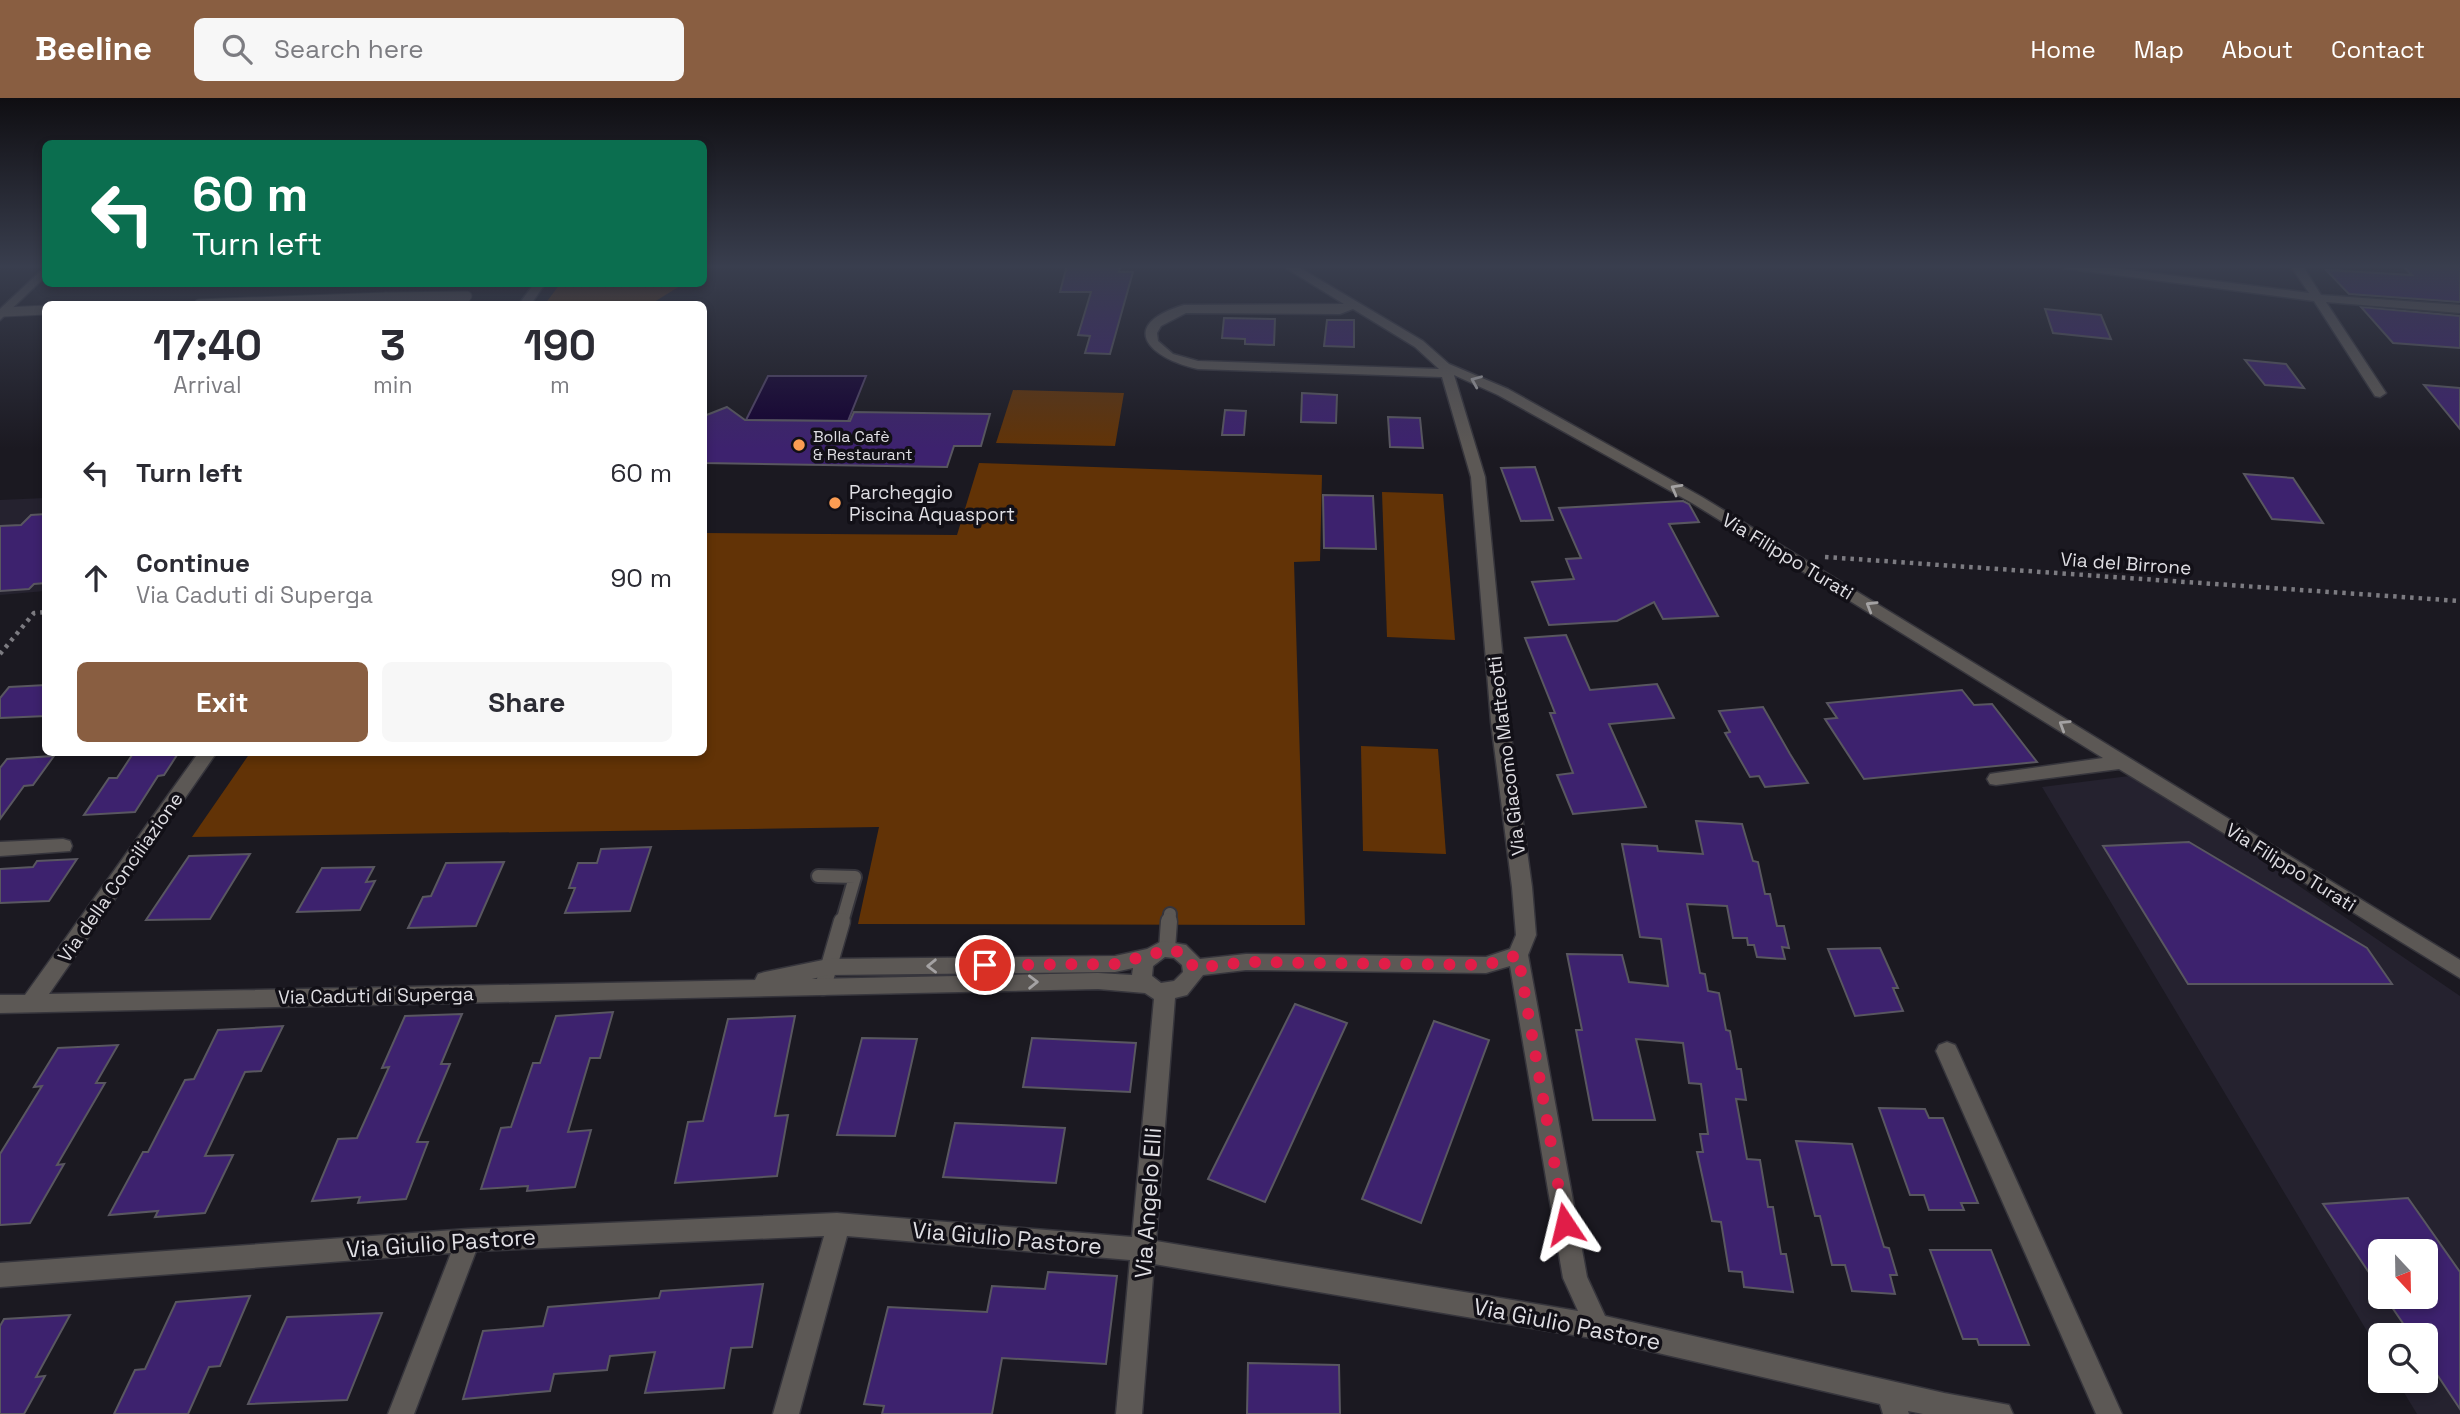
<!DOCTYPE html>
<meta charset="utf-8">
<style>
:root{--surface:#fff;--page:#f7f7f7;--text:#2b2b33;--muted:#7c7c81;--accent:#895e41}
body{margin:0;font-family:"Space Grotesk",sans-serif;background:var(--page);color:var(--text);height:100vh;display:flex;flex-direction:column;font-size:26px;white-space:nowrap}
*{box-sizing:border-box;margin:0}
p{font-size:23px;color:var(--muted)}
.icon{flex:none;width:38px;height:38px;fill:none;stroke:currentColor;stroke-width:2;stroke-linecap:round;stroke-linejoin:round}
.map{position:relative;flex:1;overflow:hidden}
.drawer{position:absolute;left:42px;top:203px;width:665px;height:455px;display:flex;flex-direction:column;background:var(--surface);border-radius:10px;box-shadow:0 4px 10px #0003}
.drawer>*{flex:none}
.guide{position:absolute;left:42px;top:42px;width:665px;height:147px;border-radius:10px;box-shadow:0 4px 10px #0003;background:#0b6e4f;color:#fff;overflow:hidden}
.needle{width:46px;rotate:158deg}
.buttons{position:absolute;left:2368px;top:1141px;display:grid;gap:14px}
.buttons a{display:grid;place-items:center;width:70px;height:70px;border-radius:10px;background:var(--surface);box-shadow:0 4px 10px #0003;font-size:35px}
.pin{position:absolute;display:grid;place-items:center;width:60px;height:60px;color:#fff;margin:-30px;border:4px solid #fff;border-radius:50%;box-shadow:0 2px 7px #0007}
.me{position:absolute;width:77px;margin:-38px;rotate:350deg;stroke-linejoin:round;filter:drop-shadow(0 0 5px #0008)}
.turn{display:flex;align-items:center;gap:24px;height:147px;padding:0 35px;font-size:32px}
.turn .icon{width:91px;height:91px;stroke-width:2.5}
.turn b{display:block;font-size:49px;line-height:60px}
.eta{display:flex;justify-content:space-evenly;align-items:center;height:119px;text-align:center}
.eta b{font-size:42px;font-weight:800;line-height:49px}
.cta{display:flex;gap:14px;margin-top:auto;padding:14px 35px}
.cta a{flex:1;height:80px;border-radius:10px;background:var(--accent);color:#fff;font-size:28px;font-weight:800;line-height:80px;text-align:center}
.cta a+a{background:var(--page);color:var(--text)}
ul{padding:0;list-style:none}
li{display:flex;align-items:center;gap:21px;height:105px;padding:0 35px}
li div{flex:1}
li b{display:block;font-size:26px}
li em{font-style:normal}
header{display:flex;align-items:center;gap:42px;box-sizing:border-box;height:98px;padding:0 35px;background:var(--accent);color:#fff}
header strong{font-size:33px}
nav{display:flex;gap:38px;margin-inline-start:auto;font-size:24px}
.search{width:490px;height:63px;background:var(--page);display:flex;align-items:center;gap:18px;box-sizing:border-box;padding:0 24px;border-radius:10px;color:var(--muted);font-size:26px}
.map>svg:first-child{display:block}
.built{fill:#25222f;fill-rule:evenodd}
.green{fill:#623306}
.water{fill:#130031;stroke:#504366;stroke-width:2}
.building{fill:#3d226e;stroke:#595760;stroke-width:2}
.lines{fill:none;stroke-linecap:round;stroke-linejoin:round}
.lane-far2-casing{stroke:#36353c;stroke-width:11}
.lane-far1-casing{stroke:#36353c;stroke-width:16}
.lane-casing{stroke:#36353c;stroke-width:19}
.street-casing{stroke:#36353c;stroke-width:3}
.path{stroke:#7c7b81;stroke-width:4.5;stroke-dasharray:3.5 5;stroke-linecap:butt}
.lane-far2{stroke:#5c5855;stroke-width:9}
.lane-far1{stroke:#5c5855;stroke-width:12}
.lane{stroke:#5c5855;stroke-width:16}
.street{fill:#5c5855;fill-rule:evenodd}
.oneway{stroke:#a4a2a3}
.route{stroke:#e11d48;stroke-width:12;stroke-dasharray:0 21.6}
.poi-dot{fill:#fc9d53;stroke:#121017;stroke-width:2.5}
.labels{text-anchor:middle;stroke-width:7;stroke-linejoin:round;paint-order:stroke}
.far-poi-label{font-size:16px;fill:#dfdee3;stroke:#121017;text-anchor:start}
.poi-label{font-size:19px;fill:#dfdee3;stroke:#121017;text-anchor:start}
.street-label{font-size:19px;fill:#dfdee3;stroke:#121017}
.near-street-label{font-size:23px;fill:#dfdee3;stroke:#121017}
</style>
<header>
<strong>Beeline</strong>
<div class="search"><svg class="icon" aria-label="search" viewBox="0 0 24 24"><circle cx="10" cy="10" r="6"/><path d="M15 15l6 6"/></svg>Search here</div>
<nav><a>Home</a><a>Map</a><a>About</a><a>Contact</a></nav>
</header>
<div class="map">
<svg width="2460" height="1316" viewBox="0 0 2460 1316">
<rect width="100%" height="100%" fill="#1b1921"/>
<!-- built -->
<g class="built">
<path d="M45 400V493L0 497V402Z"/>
<path d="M2137 677 2460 898V1316H2417L2397 1283H2426V1237H2380V1255L2042 689ZM2380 1153H2426V1199H2380Z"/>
</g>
<!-- green -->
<g class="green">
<path d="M560 186H683L651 206H545Z"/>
<path d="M1013 292 1124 295 1115 348 996 345Z"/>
<path d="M979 365 1322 377 1320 463 1294 464 1305 827 858 826 879 729 192 739 250 655 704 654V435L957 437Z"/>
<path d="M1382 394 1443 396 1455 542 1387 539Z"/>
<path d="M1361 648 1438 651 1446 756 1363 753Z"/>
</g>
<!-- water -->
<path class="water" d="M768 278H866L848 323 746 322Z"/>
<!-- building -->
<g class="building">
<path d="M1067 167H1120L1119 174H1133L1110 256 1085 255 1090 238 1078 237 1091 194H1060Z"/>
<path d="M2401 167H2460V204L2349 196 2326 172 2412 177Z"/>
<path d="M2361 209 2460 218V250L2393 245Z"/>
<path d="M2045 211 2101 217 2111 241 2053 235Z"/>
<path d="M1224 220 1275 221 1274 247 1245 246V241L1222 240Z"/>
<path d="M1327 222H1354V249L1324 248Z"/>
<path d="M2245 262 2286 266 2304 290 2265 287Z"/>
<path d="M2424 287 2460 290V331Z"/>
<path d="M1302 295 1337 297 1336 325 1301 324Z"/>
<path d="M727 309 745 322 850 323 854 314 990 316 981 348H954L947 369 704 365V318Z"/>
<path d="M1225 312 1246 313 1244 337H1222Z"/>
<path d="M1388 319 1420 320 1423 350 1390 349Z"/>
<path d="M1535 369 1553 422 1521 423 1501 370Z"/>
<path d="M2244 376 2293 380 2323 425 2272 421Z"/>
<path d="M1323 397 1373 398 1376 451 1324 450Z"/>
<path d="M1683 403 1689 406 1699 424 1669 426 1718 518 1663 521 1654 504 1617 523 1549 527 1532 484 1574 481 1566 461 1581 460 1559 410Z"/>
<path d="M46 416V485L34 486 29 491 0 493V428L21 427 31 417Z"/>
<path d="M1566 537 1590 592 1657 586 1674 620 1609 626 1646 709 1573 716 1557 677 1573 675 1550 615H1555L1525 540Z"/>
<path d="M46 587V618L0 620V600L9 589Z"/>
<path d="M1962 592 1974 607 1992 606 2037 664 1864 681 1825 621 1837 620 1827 605Z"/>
<path d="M1763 609 1790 656 1808 685 1765 689 1759 678 1750 679 1725 635 1730 634 1719 613Z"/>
<path d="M134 654H179L164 677 158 678 135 714 84 717 109 680H117Z"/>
<path d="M54 658 33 687 24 688 0 721V670L7 661Z"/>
<path d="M1696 723 1742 726 1753 763 1758 764 1765 796H1770L1777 828H1784L1789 850 1782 849 1785 861 1757 859 1754 847H1748L1747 840H1733L1727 808 1687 806 1700 875 1705 876 1708 893 1719 895 1726 932 1730 933 1737 971H1741L1746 1002 1736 1001 1747 1061 1760 1062 1768 1109H1773L1781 1156H1786L1793 1194 1744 1189 1742 1174 1729 1173 1721 1124 1712 1123 1697 1054H1703L1700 1036H1708L1701 986 1689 985 1683 945 1636 941 1655 1022H1593L1576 932H1582L1567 856 1622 857 1629 884 1668 888 1661 841 1640 839 1622 746 1657 748 1658 753 1703 756Z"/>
<path d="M2189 744 2367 850 2392 886H2188L2103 748Z"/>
<path d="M651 749 630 813 565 815 575 790H569L578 765H597L601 751Z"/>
<path d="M250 756 210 821 146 822 189 758Z"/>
<path d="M77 761 49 803 0 805V771L33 769 37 763Z"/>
<path d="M504 764 476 828 408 830 423 799 431 798 446 765Z"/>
<path d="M374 769 366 784 375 783 360 812 297 814 322 770Z"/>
<path d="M1880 850 1898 890H1893L1903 913 1855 918 1828 851Z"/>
<path d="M1295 906 1347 925 1265 1104 1208 1081Z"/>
<path d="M613 914 600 960H590L568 1034 591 1032 575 1089 527 1093 528 1088 481 1091 501 1030 511 1029 533 965H540L556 918Z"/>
<path d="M462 916 441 966H450L417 1044H428L406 1101 358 1105 360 1099 312 1103 338 1041 357 1040 389 969 382 970 405 918Z"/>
<path d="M795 918 775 1018 788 1017 777 1078 675 1085 688 1024 703 1023 728 921Z"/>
<path d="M1434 923 1489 942 1421 1125 1362 1101Z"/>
<path d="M283 928 261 973 245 974 205 1058 233 1057 205 1115 155 1119 158 1113 109 1117 143 1054H148L185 982 194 981 218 932Z"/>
<path d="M862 940 917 941 895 1038 837 1037Z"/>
<path d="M1032 940 1136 945 1130 994 1023 989Z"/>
<path d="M118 947 96 985H105L57 1067 64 1066 30 1125 0 1127V1056L42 988 34 989 58 950Z"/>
<path d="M1879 1010 1925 1011 1929 1020H1943L1978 1105H1961L1964 1112H1929L1924 1097H1910Z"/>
<path d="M955 1025 1065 1030 1056 1085 943 1079Z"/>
<path d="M1796 1043 1852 1046 1884 1149 1889 1150 1897 1177H1890L1895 1196 1852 1193 1845 1167H1832L1820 1118H1815Z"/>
<path d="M2408 1100 2460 1174V1311L2426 1260V1237H2411L2385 1199H2426V1153H2380V1191L2323 1106Z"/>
<path d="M1930 1152H1991L2029 1247H1979L1977 1241H1963Z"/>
<path d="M1048 1174 1117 1178 1106 1266 1002 1260 992 1316H882L884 1308 864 1306 888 1209 987 1214 992 1188 1045 1191Z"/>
<path d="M763 1186 752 1249 731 1250 724 1290 645 1295 655 1254 610 1258 607 1272 554 1276 550 1293 463 1301 483 1233 543 1228 548 1209 659 1200 661 1193Z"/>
<path d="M250 1198 220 1268 209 1269 188 1316H114L135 1272 145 1271 176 1204Z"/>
<path d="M382 1215 347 1302 248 1306 287 1219Z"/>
<path d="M70 1217 36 1279 45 1278 24 1316H0V1228L4 1221Z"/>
<path d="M1248 1265 1339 1267 1340 1316H1247Z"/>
</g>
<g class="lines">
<defs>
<g id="lane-far2">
<path d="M386 199 467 198 461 206"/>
<path d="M199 206 386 199 366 206"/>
<path d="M4 214 46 212"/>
</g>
<g id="lane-far1">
<path d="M818 778 855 779 842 824"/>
<path d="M1169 824 1170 816"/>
</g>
<g id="lane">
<path d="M1167 851 1169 823"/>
<path d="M823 889 842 823"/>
</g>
<g id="street">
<path d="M1281 167H1295L1423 243 1449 266 1508 291 1702 399 2460 862V880L2119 671 1996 687 1990 686 1987 681 1990 676 1996 675 2103 660 1692 405 1498 297 1454 277 1485 379 1509 624 1532 789 1536 837 1528 857 1587 1179 1605 1218 1944 1295 2009 1307 2013 1316H1923L1908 1313 1909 1316H1883L1880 1306 1597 1241 1154 1166 1142 1316H1116L1130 1162 847 1138 799 1316H773L824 1138 476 1153 414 1316H388L451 1155 0 1189V1165L468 1131 837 1115 1132 1139 1154 901 1145 895 1098 891 0 915V897H25L199 654H217L49 896 755 882 758 876 765 874 828 861 1115 858 1147 851 1162 843 1186 847 1200 861 1246 856 1486 859 1510 851 1516 837 1512 789 1491 624 1471 379 1442 279 1198 271C1148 260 1117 227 1184 207L1344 206ZM1353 211 1415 249 1439 271 1198 263 1173 256 1158 243 1157 235 1161 228 1186 215 1340 216ZM1165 859 1174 860 1182 867 1183 874 1174 883 1161 885 1152 878 1153 868ZM1510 868 1563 1180 1578 1213 1156 1143 1175 900 1187 897 1203 877 1246 872 1486 875ZM1133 870 1132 877 1098 875 812 881 828 877 1115 874Z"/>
<path d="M2056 167H2089L2309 195 2290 167H2302L2321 197 2460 207V215L2326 204 2386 295 2380 299 2375 298 2314 203 2062 170Z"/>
<path d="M46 168V178L0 222V211Z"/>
<path d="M534 186H545L531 206H519Z"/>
<path d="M63 741 70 743 72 748 70 753 0 758V744Z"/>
<path d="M1947 944 1955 947 1958 953 2122 1316H2096L1936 953 1939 947Z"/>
</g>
</defs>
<!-- lane-far2 casing -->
<use href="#lane-far2" class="lane-far2-casing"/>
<!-- lane-far1 casing -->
<use href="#lane-far1" class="lane-far1-casing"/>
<!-- lane casing -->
<use href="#lane" class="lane-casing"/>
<!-- street casing -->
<use href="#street" class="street-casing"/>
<!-- path -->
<g class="path">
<path d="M1825 459 2460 503"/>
<path d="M0 556 34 515 46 514"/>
</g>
<!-- lane-far2 -->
<use href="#lane-far2" class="lane-far2"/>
<!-- lane-far1 -->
<use href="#lane-far1" class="lane-far1"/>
<!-- lane -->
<use href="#lane" class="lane"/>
<!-- street -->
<use href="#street" class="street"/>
</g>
<!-- one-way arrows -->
<defs><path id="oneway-chevron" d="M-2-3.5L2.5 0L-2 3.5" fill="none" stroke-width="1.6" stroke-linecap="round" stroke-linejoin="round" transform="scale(1.75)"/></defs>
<g class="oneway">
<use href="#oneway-chevron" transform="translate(1476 283) rotate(-157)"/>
<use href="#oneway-chevron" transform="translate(1676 391) rotate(-151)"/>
<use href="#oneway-chevron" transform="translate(1871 508) rotate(-149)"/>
<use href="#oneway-chevron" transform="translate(2064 627) rotate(-148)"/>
<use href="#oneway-chevron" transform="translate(932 868) rotate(179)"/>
<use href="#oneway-chevron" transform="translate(1033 884) rotate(-1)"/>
</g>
<!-- sky -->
<linearGradient id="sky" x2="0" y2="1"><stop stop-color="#0f0e12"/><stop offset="0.48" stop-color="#393e4e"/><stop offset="1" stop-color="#393e4e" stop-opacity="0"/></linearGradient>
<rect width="2460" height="351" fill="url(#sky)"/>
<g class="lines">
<!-- route -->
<path class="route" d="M985 867 1115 866 1171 851 1186 857 1194 870 1247 864 1486 867 1518 857 1565 1126"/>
</g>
<!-- markers -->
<g class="poi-dot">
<circle cx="799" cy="347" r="7"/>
<circle cx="835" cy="405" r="7"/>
</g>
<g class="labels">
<!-- far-poi labels -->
<g class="far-poi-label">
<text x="813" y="344">Bolla Cafè<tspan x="813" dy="18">&amp; Restaurant</tspan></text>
</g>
<!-- poi labels -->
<g class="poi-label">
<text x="849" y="401">Parcheggio<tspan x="849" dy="22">Piscina Aquasport</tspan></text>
</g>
<!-- street labels -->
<g class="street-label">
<text transform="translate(1788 458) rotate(31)" y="7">Via Filippo Turati</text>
<text transform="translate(2126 465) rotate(4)" y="7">Via del Birrone</text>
<text transform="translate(1506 658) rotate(-97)" y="7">Via Giacomo Matteotti</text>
<text transform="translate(2291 769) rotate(32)" y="7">Via Filippo Turati</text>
<text transform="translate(120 779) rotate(-55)" y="7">Via della Conciliazione</text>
<text transform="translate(376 897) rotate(-1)" y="7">Via Caduti di Superga</text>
</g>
<!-- near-street labels -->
<g class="near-street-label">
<text transform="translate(1148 1105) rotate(-86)" y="8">Via Angelo Elli</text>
<text transform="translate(1007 1140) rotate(5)" y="8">Via Giulio Pastore</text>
<text transform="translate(441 1145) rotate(-4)" y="8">Via Giulio Pastore</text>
<text transform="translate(1567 1226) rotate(11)" y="8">Via Giulio Pastore</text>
</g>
</g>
</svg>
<div class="buttons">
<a><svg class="needle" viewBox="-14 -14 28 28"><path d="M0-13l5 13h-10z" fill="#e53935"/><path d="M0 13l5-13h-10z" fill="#7c7c81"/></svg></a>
<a><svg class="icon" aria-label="search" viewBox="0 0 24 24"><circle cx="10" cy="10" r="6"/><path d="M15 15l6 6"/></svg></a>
</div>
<div class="pin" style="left:985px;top:867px;background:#d93025"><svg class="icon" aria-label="arrive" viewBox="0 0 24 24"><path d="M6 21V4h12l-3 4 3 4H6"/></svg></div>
<svg class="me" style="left:1565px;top:1126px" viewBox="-20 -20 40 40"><path d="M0-17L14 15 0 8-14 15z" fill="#e11d48" stroke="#fff" stroke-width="4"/></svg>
<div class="guide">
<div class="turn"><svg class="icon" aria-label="left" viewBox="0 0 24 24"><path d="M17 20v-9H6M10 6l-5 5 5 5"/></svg><div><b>60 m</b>Turn left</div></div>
</div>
<section class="drawer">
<div class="eta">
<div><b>17:40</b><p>Arrival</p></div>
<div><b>3</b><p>min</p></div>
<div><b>190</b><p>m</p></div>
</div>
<ul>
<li><svg class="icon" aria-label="left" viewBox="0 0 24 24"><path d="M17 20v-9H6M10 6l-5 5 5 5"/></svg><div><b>Turn left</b></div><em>60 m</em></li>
<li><svg class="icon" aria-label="ahead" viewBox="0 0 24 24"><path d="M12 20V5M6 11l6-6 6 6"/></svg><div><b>Continue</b><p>Via Caduti di Superga</p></div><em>90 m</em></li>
</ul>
<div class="cta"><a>Exit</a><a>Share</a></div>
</section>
</div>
